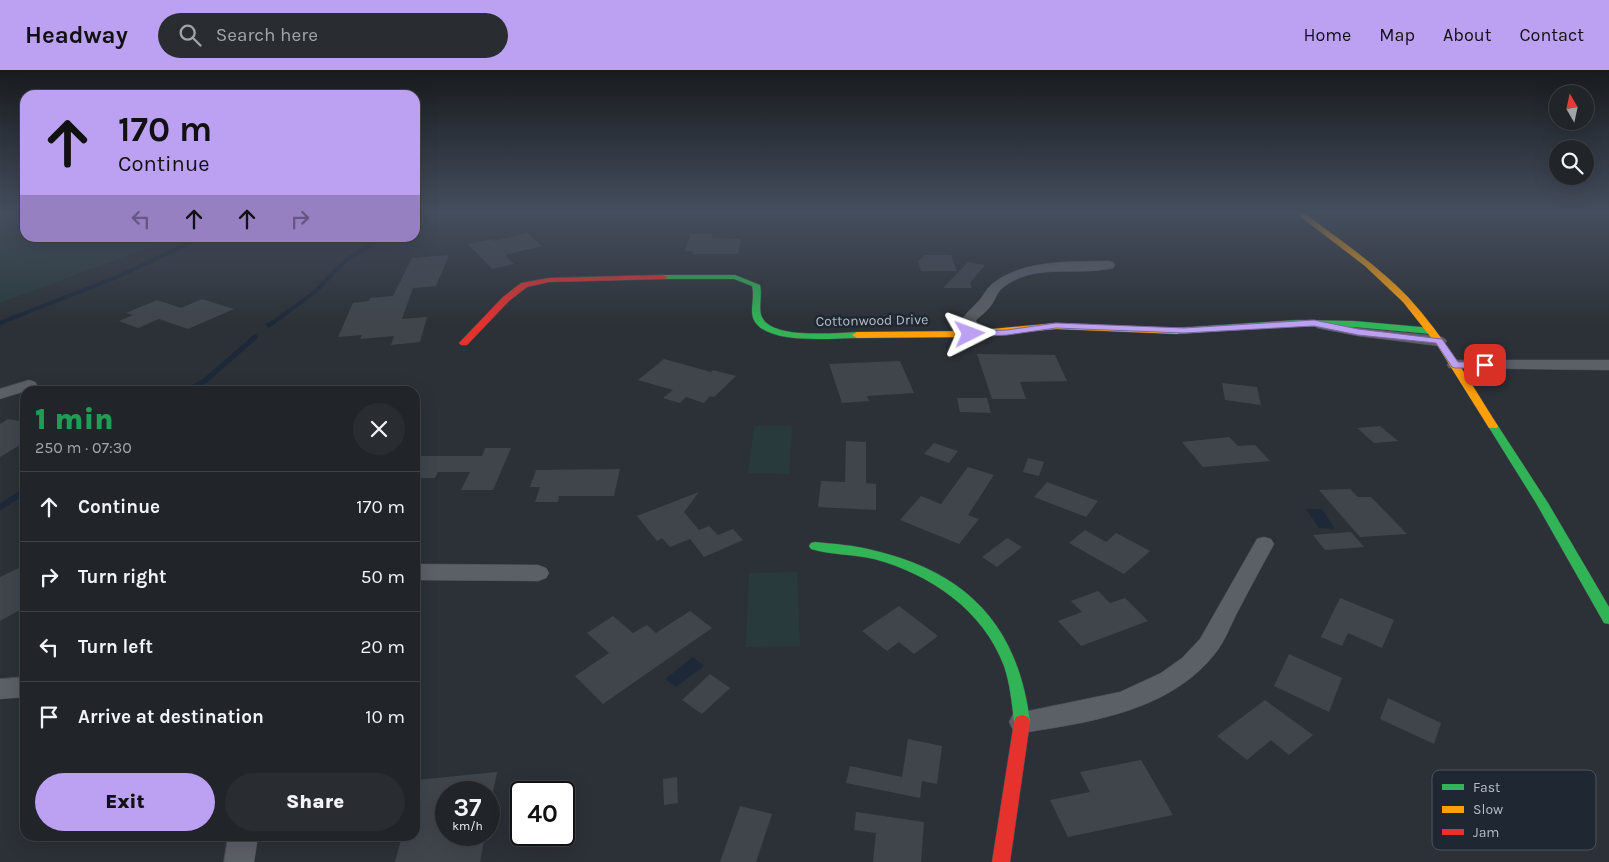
<!DOCTYPE html>
<meta charset="utf-8">
<style>
:root{--surface:#212529;--page:#292d31;--text:#f1f3f6;--muted:#a2a5a8;--line:#3e4246;--accent:#bca0f2}
body{margin:0;font-family:Karla,sans-serif;background:var(--page);color:var(--text);height:100vh;display:flex;flex-direction:column;font-size:19px;white-space:nowrap}
*{box-sizing:border-box;margin:0}
p{font-size:16px;color:var(--muted)}
.icon{flex:none;width:28px;height:28px;fill:none;stroke:currentColor;stroke-width:2;stroke-linecap:round;stroke-linejoin:round}
.map{position:relative;flex:1;overflow:hidden}
.side{position:absolute;left:20px;top:316px;width:400px;height:455px;display:flex;flex-direction:column;background:var(--surface);border-radius:15px;box-shadow:0 5px 20px #0002,0 0 0 1px var(--line)}
.side>*{flex:none}
.guide{position:absolute;left:20px;top:20px;width:400px;height:152px;border-radius:15px;box-shadow:0 5px 20px #0002,0 0 0 1px var(--line);background:#bca0f2;color:#111;overflow:hidden}
.needle{width:32px;rotate:351deg}
.buttons{position:absolute;left:1549px;top:15px;display:grid;gap:10px}
.buttons a{display:grid;place-items:center;width:45px;height:45px;border-radius:50%;background:var(--surface);box-shadow:0 5px 20px #0002,0 0 0 1px var(--line);font-size:25px}
.speed{position:absolute;left:435px;top:711px;display:flex;gap:10px;font-size:25px;font-weight:700;text-align:center}
.speed>*{display:grid;place-content:center;width:65px;height:65px;border-radius:50%;background:var(--surface);box-shadow:0 5px 20px #0002,0 0 0 1px var(--line);line-height:1}
.speed small{font-size:12px;font-weight:400}
.speed .limit{border:2px solid #111;border-radius:8px;background:#fff;color:#111}
.pin{position:absolute;display:grid;place-items:center;width:42px;height:42px;color:#fff;margin:-21px;border-radius:10px;box-shadow:0 2px 8px #0006}
.me{position:absolute;width:55px;margin:-28px;rotate:87deg;stroke-linejoin:round;filter:drop-shadow(0 0 4px #0008)}
.turn{display:flex;align-items:center;gap:18px;height:105px;padding:0 15px;font-size:22px}
.turn .icon{width:65px;height:65px;stroke-width:2.5}
.turn b{display:block;font-size:35px;line-height:42px}
.lanes{display:flex;align-items:center;height:48px;padding:0 15px;background:#0003;justify-content:center;gap:25px;direction:ltr}
.lanes .off{opacity:.35}
.round{display:grid;place-items:center;flex:none;width:52px;height:52px;border-radius:26px;background:var(--page)}
.headline{display:flex;align-items:center;justify-content:space-between;height:85px;padding:0 15px}
h1{font-size:30px;font-weight:800;line-height:38px;color:#1e9e55}
.button{display:flex;gap:10px;margin-top:auto;padding:10px 15px}
.button a{flex:1;height:58px;border-radius:30px;background:var(--accent);color:#111;font-size:20px;font-weight:800;line-height:58px;text-align:center}
.button a+a{background:var(--page);color:var(--text)}
ul{padding:0;list-style:none}
li{display:flex;align-items:center;gap:15px;height:70px;padding:0 15px;border-top:1px solid var(--line)}
li div{flex:1}
li b{display:block;font-size:19px}
li em{font-style:normal}
header{display:flex;align-items:center;gap:30px;box-sizing:border-box;height:70px;padding:0 25px;background:var(--accent);color:#111}
header strong{font-size:24px}
nav{display:flex;gap:28px;margin-inline-start:auto;font-size:18px}
.search{width:350px;height:45px;background:var(--page);display:flex;align-items:center;gap:12px;box-sizing:border-box;padding:0 18px;border-radius:28px;color:var(--muted);font-size:19px}
.map>svg:first-child{display:block}
.green{fill:#293a3c}
.water{fill:#1d2939}
.lines{fill:none;stroke-linecap:round;stroke-linejoin:round}
.stream-far2{stroke:#1d2939;stroke-width:4}
.stream-far1{stroke:#1d2939;stroke-width:5}
.stream{stroke:#1d2939;stroke-width:6}
.building{fill:#40454c}
.street-casing{stroke:#494d54;stroke-width:1}
.fast-casing{stroke:#494d54;stroke-width:1}
.slow-casing{stroke:#494d54;stroke-width:1}
.jam-casing{stroke:#494d54;stroke-width:1}
.street{fill:#5b5f66;fill-rule:evenodd}
.fast{fill:#30b455;fill-rule:evenodd}
.slow{fill:#ff9f0a;fill-rule:evenodd}
.jam{fill:#e5322d;fill-rule:evenodd}
.route{fill:#bca0f2;stroke:#7a689d}
.labels{text-anchor:middle;stroke-width:5;stroke-linejoin:round;paint-order:stroke}
.far-street-label{font-size:14px;fill:#b6bdc7;stroke:#1f2732}
.key{fill:#1f2732;stroke:#4c545f;stroke-width:1}
.key-label{font-size:14px;fill:#b6bdc7}
</style>
<header>
<strong>Headway</strong>
<div class="search"><svg class="icon" aria-label="search" viewBox="0 0 24 24"><circle cx="10" cy="10" r="6"/><path d="M15 15l6 6"/></svg>Search here</div>
<nav><a>Home</a><a>Map</a><a>About</a><a>Contact</a></nav>
</header>
<div class="map">
<svg width="1609" height="792" viewBox="0 0 1609 792">
<rect width="100%" height="100%" fill="#2c3137"/>
<!-- green -->
<g class="green">
<path d="M0 143H25V168H174L0 233Z"/>
<path d="M754 356H792L789 404 748 403Z"/>
<path d="M797 502 800 576 746 577 749 503Z"/>
</g>
<!-- water -->
<g class="water">
<path d="M1306 439H1322L1335 459 1319 458Z"/>
<path d="M693 587 704 596 676 617 665 609Z"/>
</g>
<g class="lines">
<!-- stream-far2 -->
<g class="stream-far2">
<path d="M415 152 432 143"/>
<path d="M0 253 117 207 200 168"/>
<path d="M271 254 316 221 346 190 382 168"/>
</g>
<!-- stream-far1 -->
<g class="stream-far1">
<path d="M269 255 272 253"/>
<path d="M187 321 206 310 255 267"/>
</g>
<!-- stream -->
<path class="stream" d="M0 437 25 421"/>
</g>
<!-- building -->
<g class="building">
<path d="M528 163 542 176 505 185 514 194 492 199 468 174 492 169 494 171Z"/>
<path d="M691 164H713L711 168 741 169 738 184H692L693 181H685Z"/>
<path d="M449 185 436 216 413 218 402 249 427 247 420 272 391 275 394 266 360 269 362 265 338 267 353 233 369 231 370 228 393 226 412 188Z"/>
<path d="M925 185H951L957 201H921L918 191Z"/>
<path d="M968 192 985 195 970 213 972 218H943Z"/>
<path d="M202 229 234 239 188 259 159 249 138 258 119 251 133 245 126 243 157 230 181 238Z"/>
<path d="M977 284 1055 285 1067 311 1020 312 1026 329H992Z"/>
<path d="M664 289 711 302 713 300 736 306 714 327 710 326 704 333 686 327 680 333 663 328 673 320 638 310Z"/>
<path d="M900 291 914 323 867 326 869 331 842 333 829 294Z"/>
<path d="M1222 313 1257 317 1261 335 1225 330Z"/>
<path d="M957 328H987L991 343 960 342Z"/>
<path d="M8 349 25 352V372L0 387V354Z"/>
<path d="M1380 356 1398 371 1374 373 1357 358Z"/>
<path d="M1229 367 1238 376 1255 375 1270 391 1203 397 1182 372Z"/>
<path d="M846 371 866 372V413L876 414V440L818 437 821 411 845 412Z"/>
<path d="M934 373 958 381 949 393 924 384Z"/>
<path d="M485 378H511L493 420H461L470 402H438L435 408H415V386H482Z"/>
<path d="M1028 388 1044 392 1039 406 1023 402Z"/>
<path d="M968 397 994 405 968 445 979 449 959 474 900 450 921 426 941 434Z"/>
<path d="M620 399 614 426H559L558 432H535L540 417H530L536 400Z"/>
<path d="M1047 412 1098 431 1086 447 1034 427Z"/>
<path d="M1350 419 1358 427H1371L1407 464 1360 467 1319 420Z"/>
<path d="M699 422 684 442 699 460 709 456 718 465 733 459 743 470 704 487 690 469 670 477 662 468 657 471 637 446Z"/>
<path d="M1085 460 1106 472 1116 463 1150 481 1124 504 1069 473Z"/>
<path d="M1351 462 1364 477 1325 480 1313 465Z"/>
<path d="M1007 468 1022 477 997 497 982 487Z"/>
<path d="M25 495V537L0 551V507Z"/>
<path d="M1098 521 1110 533 1125 528 1148 551 1081 576 1058 551 1082 542 1071 531Z"/>
<path d="M1340 528 1394 550 1382 578 1348 563 1342 576 1321 567Z"/>
<path d="M899 536 938 566 914 584 899 572 887 581 862 561Z"/>
<path d="M690 541 712 558 603 634 575 606 609 583 587 563 613 546 633 563 647 555 656 563Z"/>
<path d="M1289 584 1342 608 1329 642 1274 616Z"/>
<path d="M710 604 730 618 702 644 682 630Z"/>
<path d="M1388 628 1441 653 1434 674 1380 649Z"/>
<path d="M1265 630 1313 665 1289 685 1271 670 1247 690 1217 666Z"/>
<path d="M908 669 942 676 937 714 922 711 920 728 846 713 850 696 902 707Z"/>
<path d="M1141 690 1173 745 1068 767 1050 730 1090 722 1080 702Z"/>
<path d="M497 702 493 722H446V765H485L480 792H395L402 766H415V717L417 710Z"/>
<path d="M677 707 678 733 664 735 663 709Z"/>
<path d="M740 736 772 744 756 792H720Z"/>
<path d="M856 742 924 752 921 792H873L876 763 854 760Z"/>
</g>
<g class="lines">
<defs>
<g id="street">
<path d="M1108 191 1113 192 1115 195 1113 198C1075 207 1033 191 1000 220 996 225 994 232 990 237 986 242 980 246 976 250L978 264 975 267H965C955 252 965 245 975 235 982 229 985 220 992 214 1024 189 1070 192 1108 191Z"/>
<path d="M1322 251 1358 258 1439 266 1444 268 1447 271 1444 274 1439 276 1358 266 1317 258 1315 255 1317 252Z"/>
<path d="M1455 290H1609V300L1449 298 1447 295 1449 292Z"/>
<path d="M29 310 35 312 37 315 35 318 0 329V319Z"/>
<path d="M1264 467 1271 469 1274 474C1262 496 1250 518 1238 541 1231 554 1226 569 1217 581 1172 641 1091 652 1022 663L1013 660 1009 652 1013 644 1120 622 1161 603 1182 588 1200 569 1257 469Z"/>
<path d="M415 494 538 495 546 498 549 503 546 508 538 511 415 510Z"/>
<path d="M25 607V627L0 629V609Z"/>
<path d="M228 766H258L254 792H224Z"/>
</g>
<g id="fast">
<path d="M660 205H735L760 215C763 226 757 240 763 249 775 269 836 263 857 262L862 265 857 268C833 268 763 276 753 248 750 238 755 227 752 216L734 209H663L659 207Z"/>
<path d="M1298 250 1354 251 1432 258 1436 261 1432 264 1354 257 1298 256 1177 264 1173 261 1177 258Z"/>
<path d="M1493 353 1498 356 1548 433 1609 537V554L1604 553 1536 433 1488 356Z"/>
<path d="M815 472C834 474 853 475 872 480 967 502 1018 555 1030 652L1028 657 1022 659 1016 657 1014 652C1012 633 1010 614 1004 596 983 540 930 504 874 489 853 484 831 485 811 479L809 476 811 473Z"/>
</g>
<g id="slow">
<path d="M1296 143H1304C1340 170 1377 195 1408 227 1444 266 1470 312 1498 356L1497 358H1489L1437 275 1403 232 1365 196Z"/>
<path d="M1056 253 1177 258 1181 261 1177 264 1056 259 970 267 857 268 852 265 857 262 970 261Z"/>
</g>
<g id="jam">
<path d="M663 205 667 207 666 209 549 212 527 217 509 231 467 275H461L459 273 503 227 521 213 549 208Z"/>
<path d="M1022 645 1028 647 1030 652 1010 792H992L1014 652 1016 647Z"/>
</g>
</defs>
<!-- street casing -->
<use href="#street" class="street-casing"/>
<!-- fast casing -->
<use href="#fast" class="fast-casing"/>
<!-- slow casing -->
<use href="#slow" class="slow-casing"/>
<!-- jam casing -->
<use href="#jam" class="jam-casing"/>
<!-- street -->
<use href="#street" class="street"/>
<!-- fast -->
<use href="#fast" class="fast"/>
<!-- slow -->
<use href="#slow" class="slow"/>
<!-- jam -->
<use href="#jam" class="jam"/>
</g>
<!-- sky -->
<linearGradient id="sky" x2="0" y2="1"><stop stop-color="#181b1e"/><stop offset="0.56" stop-color="#454e5e"/><stop offset="1" stop-color="#454e5e" stop-opacity="0"/></linearGradient>
<rect width="1609" height="254" fill="url(#sky)"/>
<!-- route -->
<path class="route" d="M1314 250 1358 259 1442 269 1458 292H1485L1490 295 1485 298H1455L1452 297 1436 273 1358 265 1314 256 1184 263 1056 258 1007 265 970 267 965 264 970 261 1007 260 1056 253 1184 258Z"/>
<g class="labels">
<!-- far-street labels -->
<g class="far-street-label">
<text transform="translate(872 250) rotate(-1)" y="5">Cottonwood Drive</text>
</g>
</g>
<!-- legend -->
<rect x="1432" y="700" width="164" height="80" rx="8" class="key"/>
<rect x="1442" y="714" width="22" height="6" fill="#30b455"/>
<rect x="1442" y="736" width="22" height="7" fill="#ff9f0a"/>
<rect x="1442" y="759" width="22" height="6" fill="#e5322d"/>
<g class="key-label">
<text x="1473" y="722">Fast</text>
<text x="1473" y="744">Slow</text>
<text x="1473" y="767">Jam</text>
</g>
</svg>
<div class="buttons">
<a><svg class="needle" viewBox="-14 -14 28 28"><path d="M0-13l5 13h-10z" fill="#e53935"/><path d="M0 13l5-13h-10z" fill="#a2a5a8"/></svg></a>
<a><svg class="icon" aria-label="search" viewBox="0 0 24 24"><circle cx="10" cy="10" r="6"/><path d="M15 15l6 6"/></svg></a>
</div>
<div class="speed"><div>37<small>km/h</small></div><div class="limit">40</div></div>
<div class="pin" style="left:1485px;top:295px;background:#d93025"><svg class="icon" aria-label="arrive" viewBox="0 0 24 24"><path d="M6 21V4h12l-3 4 3 4H6"/></svg></div>
<svg class="me" style="left:970px;top:264px" viewBox="-20 -20 40 40"><path d="M0-17L14 15 0 8-14 15z" fill="#bca0f2" stroke="#fff" stroke-width="4"/></svg>
<div class="guide">
<div class="turn"><svg class="icon" aria-label="ahead" viewBox="0 0 24 24"><path d="M12 20V5M6 11l6-6 6 6"/></svg><div><b>170 m</b>Continue</div></div>
<div class="lanes"><svg class="icon off" aria-label="left" viewBox="0 0 24 24"><path d="M17 20v-9H6M10 6l-5 5 5 5"/></svg><svg class="icon" aria-label="ahead" viewBox="0 0 24 24"><path d="M12 20V5M6 11l6-6 6 6"/></svg><svg class="icon" aria-label="ahead" viewBox="0 0 24 24"><path d="M12 20V5M6 11l6-6 6 6"/></svg><svg class="icon off" aria-label="right" viewBox="0 0 24 24"><path d="M7 20v-9h11M14 6l5 5-5 5"/></svg></div>
</div>
<section class="side">
<div class="headline"><div><h1>1 min</h1><p>250 m · 07:30</p></div><a class="round"><svg class="icon" aria-label="close" viewBox="0 0 24 24"><path d="M6 6l12 12M18 6L6 18"/></svg></a></div>
<ul>
<li><svg class="icon" aria-label="ahead" viewBox="0 0 24 24"><path d="M12 20V5M6 11l6-6 6 6"/></svg><div><b>Continue</b></div><em>170 m</em></li>
<li><svg class="icon" aria-label="right" viewBox="0 0 24 24"><path d="M7 20v-9h11M14 6l5 5-5 5"/></svg><div><b>Turn right</b></div><em>50 m</em></li>
<li><svg class="icon" aria-label="left" viewBox="0 0 24 24"><path d="M17 20v-9H6M10 6l-5 5 5 5"/></svg><div><b>Turn left</b></div><em>20 m</em></li>
<li><svg class="icon" aria-label="arrive" viewBox="0 0 24 24"><path d="M6 21V4h12l-3 4 3 4H6"/></svg><div><b>Arrive at destination</b></div><em>10 m</em></li>
</ul>
<div class="button"><a>Exit</a><a>Share</a></div>
</section>
</div>
